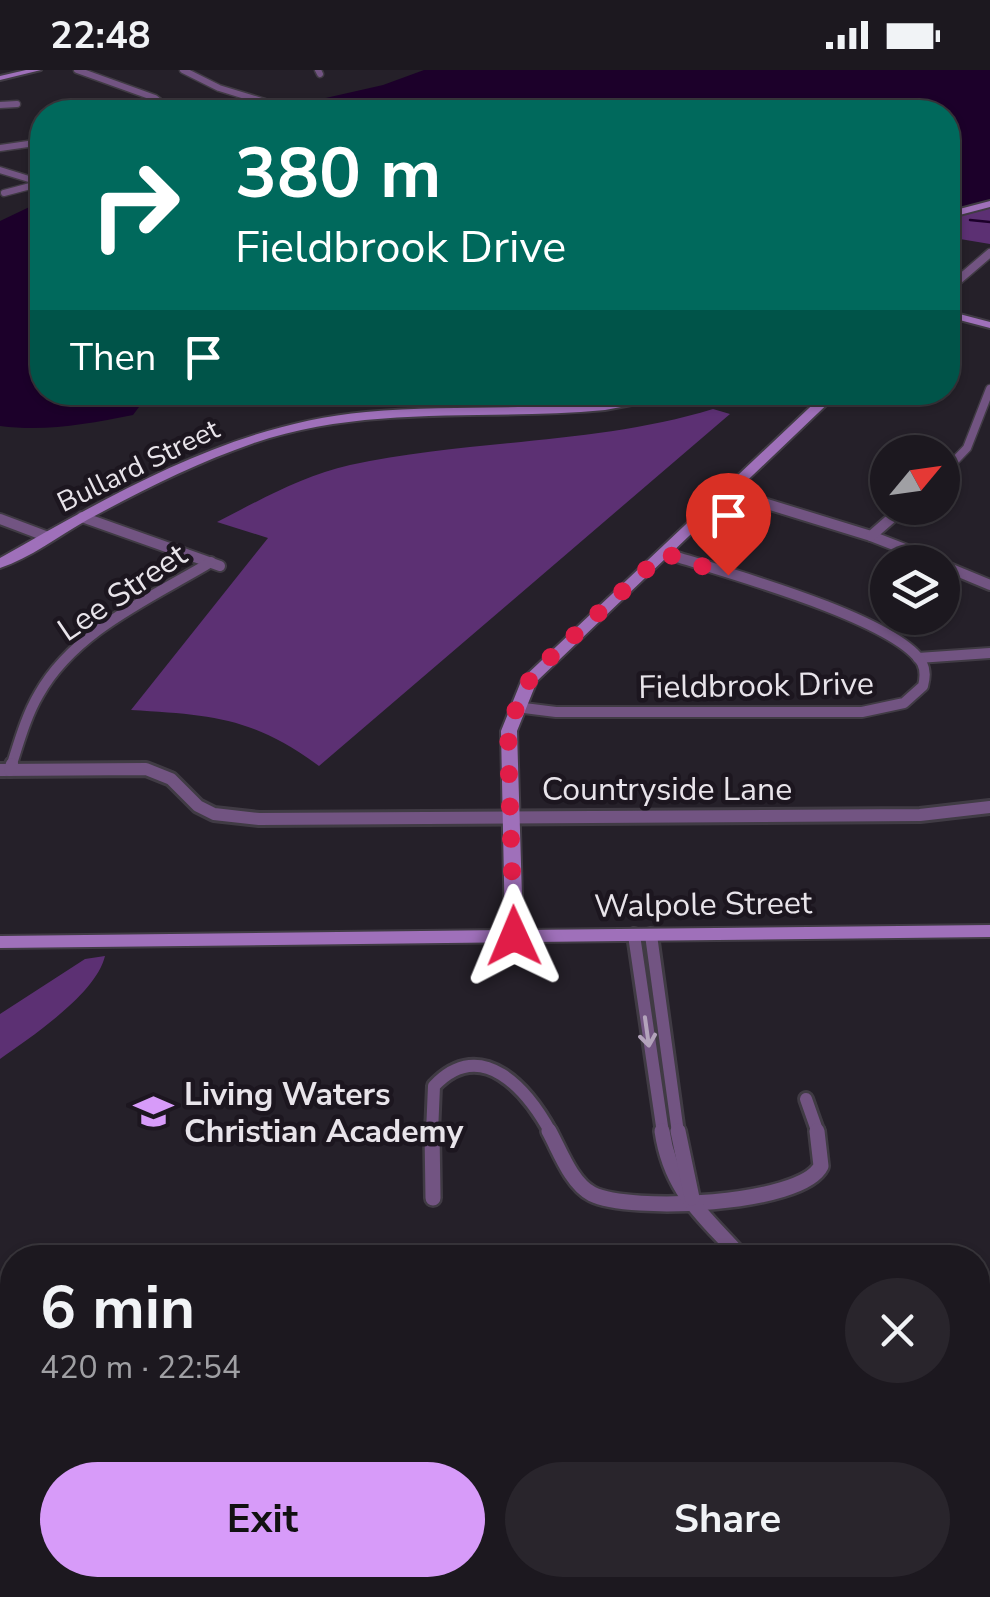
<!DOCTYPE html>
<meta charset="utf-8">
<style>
:root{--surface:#1c181f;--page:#29252c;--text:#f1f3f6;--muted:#a0a0a4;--line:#3a373d;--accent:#d79bf9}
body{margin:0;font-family:"Nunito Sans",sans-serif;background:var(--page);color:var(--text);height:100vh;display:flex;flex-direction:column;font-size:38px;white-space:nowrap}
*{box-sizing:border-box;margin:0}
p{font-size:32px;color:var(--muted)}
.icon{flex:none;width:55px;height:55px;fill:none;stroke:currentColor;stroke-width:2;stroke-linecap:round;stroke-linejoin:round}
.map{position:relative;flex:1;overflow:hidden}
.side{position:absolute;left:0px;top:1175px;width:990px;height:352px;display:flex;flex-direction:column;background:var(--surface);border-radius:40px 40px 0 0;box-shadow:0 2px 8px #0004,0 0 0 2px var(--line)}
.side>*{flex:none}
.guide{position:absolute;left:30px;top:30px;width:930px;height:305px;border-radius:40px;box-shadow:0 2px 8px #0004,0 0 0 2px var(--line);background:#00695c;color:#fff;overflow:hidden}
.needle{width:65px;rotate:61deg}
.fabs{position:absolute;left:870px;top:365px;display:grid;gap:20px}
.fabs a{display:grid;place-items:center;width:90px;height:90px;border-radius:50%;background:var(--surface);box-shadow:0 2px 8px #0004,0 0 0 2px var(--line);font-size:50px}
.pin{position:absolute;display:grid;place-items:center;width:85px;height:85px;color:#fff;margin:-102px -42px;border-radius:50% 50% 50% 0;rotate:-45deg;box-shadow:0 0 10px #0007}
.pin .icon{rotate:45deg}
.me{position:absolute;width:110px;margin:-55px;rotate:359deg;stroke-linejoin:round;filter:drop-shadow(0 0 8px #0008)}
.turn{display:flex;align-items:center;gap:35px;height:210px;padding:0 40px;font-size:45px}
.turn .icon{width:130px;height:130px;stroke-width:2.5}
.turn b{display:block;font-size:70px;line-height:85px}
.then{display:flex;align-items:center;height:95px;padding:0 40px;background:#0003;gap:20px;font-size:38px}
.round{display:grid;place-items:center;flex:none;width:105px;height:105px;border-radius:52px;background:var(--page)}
.overview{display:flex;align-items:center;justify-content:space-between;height:170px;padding:0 40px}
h1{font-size:60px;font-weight:700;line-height:75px}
.action{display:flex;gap:20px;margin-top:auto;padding:20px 40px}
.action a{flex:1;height:115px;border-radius:60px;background:var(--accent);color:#111;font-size:40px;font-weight:700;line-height:115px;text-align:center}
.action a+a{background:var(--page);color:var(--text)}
.status{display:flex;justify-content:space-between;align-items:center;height:70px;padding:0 50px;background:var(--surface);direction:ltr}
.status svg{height:28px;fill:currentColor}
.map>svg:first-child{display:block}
.forest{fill:#5c3073}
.water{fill:#1c002a}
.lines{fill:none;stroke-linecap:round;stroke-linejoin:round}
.stream{stroke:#1c002a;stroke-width:2.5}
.street-far4-casing{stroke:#403b44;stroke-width:9}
.street-far3-casing{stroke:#403b44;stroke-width:11}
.street-far2-casing{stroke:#403b44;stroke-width:14}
.street-far1-casing{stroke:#403b44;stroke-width:18}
.street-casing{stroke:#403b44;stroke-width:20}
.secondary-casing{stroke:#403b44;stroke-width:4}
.street-far4{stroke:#725482;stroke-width:6}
.street-far3{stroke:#725482;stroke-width:8}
.street-far2{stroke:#725482;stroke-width:10}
.street-far1{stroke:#725482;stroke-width:12}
.street{stroke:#725482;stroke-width:15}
.secondary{fill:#9f70ba;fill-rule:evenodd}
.oneway{stroke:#b3a3bb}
.route{stroke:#e11d48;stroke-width:18;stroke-dasharray:0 32.4}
.labels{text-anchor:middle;stroke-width:9;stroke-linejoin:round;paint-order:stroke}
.far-street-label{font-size:28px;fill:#e8e4ea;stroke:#1c161f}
.street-label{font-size:32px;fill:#e8e4ea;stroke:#1c161f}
.poi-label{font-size:32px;font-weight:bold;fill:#e8e4ea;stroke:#1c161f;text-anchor:start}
</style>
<div class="status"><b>22:48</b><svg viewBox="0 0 49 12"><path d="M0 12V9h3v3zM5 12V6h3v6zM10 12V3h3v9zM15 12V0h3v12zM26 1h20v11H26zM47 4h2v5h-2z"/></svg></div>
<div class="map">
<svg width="990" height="1527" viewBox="0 0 990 1527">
<rect width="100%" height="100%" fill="#252029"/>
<!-- forest -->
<g class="forest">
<path d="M990 138V174L948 167V158L963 145Z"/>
<path d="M713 339 730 344 319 696C252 647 212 645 131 640L268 468 217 452C260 430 302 406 350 395 470 369 595 375 713 339Z"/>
<path d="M105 886C96 924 31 967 0 989V944L85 889Z"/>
</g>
<!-- water -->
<g class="water">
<path d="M424 0H990V131L948 141V42H279L286 37 383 15Z"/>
<path d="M42 131V322L148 325 133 345C87 354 46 362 0 356V151Z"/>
</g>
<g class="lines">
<!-- stream -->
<path class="stream" d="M970 150 990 152"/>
<defs>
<g id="street-far4">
<path d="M77 0 155 28 164 35 162 42"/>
<path d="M183 0 219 18 265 32"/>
<path d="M318 0 320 4"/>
<path d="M0 35 17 34"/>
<path d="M0 78 28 74"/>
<path d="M0 100 42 113"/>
<path d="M4 123 38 114"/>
</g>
<g id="street-far3">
<path d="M948 219 990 183"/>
<path d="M942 404 967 378 990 319"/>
</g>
<g id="street-far2">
<path d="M728 422 871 466 938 492"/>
<path d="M82 447 220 496"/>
<path d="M0 449 48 467"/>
<path d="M871 466 903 438"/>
<path d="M942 495 990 515"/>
<path d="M918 588 990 583"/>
<path d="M516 637 556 642H862L904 633 923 616C925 608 926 601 922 593 896 548 717 500 664 483"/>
<path d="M11 697C19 672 26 646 39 624 75 560 151 528 211 492"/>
</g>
<g id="street-far1">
<path d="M0 700 146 699 171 709 198 736 214 744 259 749 920 745 990 737"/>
<path d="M10 700 12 694"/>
<path d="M634 865 663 1063"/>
<path d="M651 865 678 1063"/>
<path d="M806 1029 818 1063"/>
<path d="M432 1063 434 1016C482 965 528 1021 551 1063"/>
</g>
<g id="street">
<path d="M432 1061 433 1128"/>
<path d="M549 1061C560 1081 571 1113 592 1124 629 1143 802 1135 821 1096L817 1061"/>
<path d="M662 1061C671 1122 703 1144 742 1188"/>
<path d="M678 1061 692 1128"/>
<path d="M978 1276 990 1275"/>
<path d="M112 1515 119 1527"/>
<path d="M184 1515 191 1527"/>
<path d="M629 1515 637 1527"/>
<path d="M757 1527 767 1515"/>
</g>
<g id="secondary">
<path d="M26 0H41L0 10V6Z"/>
<path d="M990 131V137L948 148V142Z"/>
<path d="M948 241 990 252V258L948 247Z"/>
<path d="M648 322H666L637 334 605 340C487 351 368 334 254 373 196 393 141 421 87 450 59 466 30 488 0 498V488C115 423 232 354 366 342 427 336 489 339 550 336 583 335 616 334 648 322Z"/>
<path d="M826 322H840L537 611 517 661 523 860 990 855V867L0 878V866L505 860 501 661 522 609Z"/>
</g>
</defs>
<!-- street-far4 casing -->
<use href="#street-far4" class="street-far4-casing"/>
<!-- street-far3 casing -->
<use href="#street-far3" class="street-far3-casing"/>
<!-- street-far2 casing -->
<use href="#street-far2" class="street-far2-casing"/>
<!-- street-far1 casing -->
<use href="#street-far1" class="street-far1-casing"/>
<!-- street casing -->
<use href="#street" class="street-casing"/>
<!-- secondary casing -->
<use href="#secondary" class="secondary-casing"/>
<!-- street-far4 -->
<use href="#street-far4" class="street-far4"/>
<!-- street-far3 -->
<use href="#street-far3" class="street-far3"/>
<!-- street-far2 -->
<use href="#street-far2" class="street-far2"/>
<!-- street-far1 -->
<use href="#street-far1" class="street-far1"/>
<!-- street -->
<use href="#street" class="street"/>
<!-- secondary -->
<use href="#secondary" class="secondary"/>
</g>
<!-- one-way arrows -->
<defs><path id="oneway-shaft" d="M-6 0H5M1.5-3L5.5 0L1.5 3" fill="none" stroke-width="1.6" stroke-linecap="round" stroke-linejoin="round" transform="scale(2.5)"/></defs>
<use class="oneway" href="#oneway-shaft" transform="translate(647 962) rotate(82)"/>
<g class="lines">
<!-- route -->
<path class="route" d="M514 866 508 674 512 648 530 609 541 596 664 483 728 505"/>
</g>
<!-- icons -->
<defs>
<symbol id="school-bare" viewBox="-9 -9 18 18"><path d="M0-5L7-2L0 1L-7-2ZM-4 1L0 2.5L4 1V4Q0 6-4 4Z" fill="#d79bf9" stroke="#1c161f" stroke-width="2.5" paint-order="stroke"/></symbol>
</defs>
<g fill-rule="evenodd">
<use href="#school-bare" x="126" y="1014" width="55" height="55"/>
</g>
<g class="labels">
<!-- far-street labels -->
<g class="far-street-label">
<text transform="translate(138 395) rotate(-26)" y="10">Bullard Street</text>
</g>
<!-- street labels -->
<g class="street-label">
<text transform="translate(122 522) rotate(-34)" y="11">Lee Street</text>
<text transform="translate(756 615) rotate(-1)" y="11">Fieldbrook Drive</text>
<text x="667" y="730">Countryside Lane</text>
<text transform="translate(703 834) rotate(-1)" y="11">Walpole Street</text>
</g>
<!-- poi labels -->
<g class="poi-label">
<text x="184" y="1035">Living Waters<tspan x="184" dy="37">Christian Academy</tspan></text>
</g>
</g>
</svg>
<div class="fabs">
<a><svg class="needle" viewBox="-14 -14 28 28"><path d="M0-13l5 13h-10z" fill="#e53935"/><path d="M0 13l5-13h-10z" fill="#a0a0a4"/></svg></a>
<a><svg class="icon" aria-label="layers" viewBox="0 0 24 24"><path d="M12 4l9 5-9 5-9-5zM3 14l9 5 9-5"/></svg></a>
</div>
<div class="pin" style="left:728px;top:505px;background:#d93025"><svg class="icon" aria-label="arrive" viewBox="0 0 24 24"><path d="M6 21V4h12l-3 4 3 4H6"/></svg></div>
<svg class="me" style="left:514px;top:866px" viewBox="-20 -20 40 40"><path d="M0-17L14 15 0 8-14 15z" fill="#e11d48" stroke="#fff" stroke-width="4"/></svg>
<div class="guide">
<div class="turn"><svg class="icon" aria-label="right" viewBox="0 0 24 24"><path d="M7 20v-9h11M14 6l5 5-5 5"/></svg><div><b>380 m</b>Fieldbrook Drive</div></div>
<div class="then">Then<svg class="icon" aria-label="arrive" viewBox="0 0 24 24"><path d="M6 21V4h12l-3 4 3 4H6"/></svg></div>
</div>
<section class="side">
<div class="overview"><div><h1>6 min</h1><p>420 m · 22:54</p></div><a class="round"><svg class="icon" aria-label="close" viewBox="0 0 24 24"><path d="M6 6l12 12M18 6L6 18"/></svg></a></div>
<div class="action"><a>Exit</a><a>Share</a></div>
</section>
</div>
